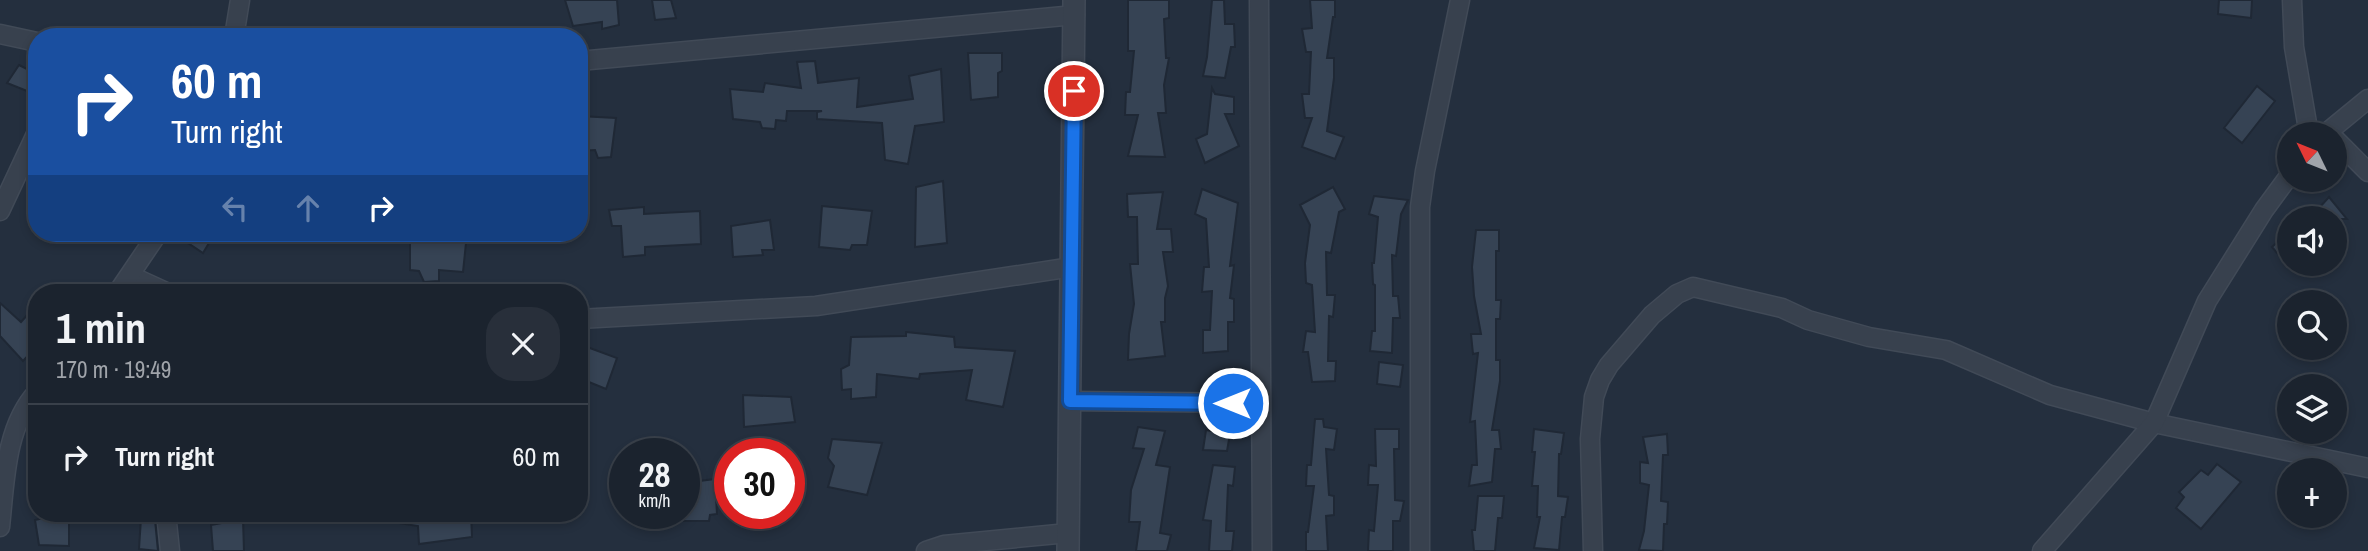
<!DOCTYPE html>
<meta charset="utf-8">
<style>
:root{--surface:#1b232e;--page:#282f3a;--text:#f1f3f6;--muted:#a0a4aa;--line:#39404a}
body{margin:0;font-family:"Archivo Narrow",sans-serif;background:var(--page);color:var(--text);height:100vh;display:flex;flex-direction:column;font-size:26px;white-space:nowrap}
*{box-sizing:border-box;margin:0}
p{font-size:23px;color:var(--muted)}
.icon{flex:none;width:38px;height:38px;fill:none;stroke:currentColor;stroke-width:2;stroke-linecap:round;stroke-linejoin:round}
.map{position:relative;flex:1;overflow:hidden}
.sheet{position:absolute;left:28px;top:284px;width:560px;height:238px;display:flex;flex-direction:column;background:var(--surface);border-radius:28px;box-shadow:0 4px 10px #0003,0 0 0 2px var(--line)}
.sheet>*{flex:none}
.guide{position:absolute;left:28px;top:28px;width:560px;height:214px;border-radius:28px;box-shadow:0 4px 10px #0003,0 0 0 2px var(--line);background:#1a4fa0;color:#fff;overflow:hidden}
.needle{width:46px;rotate:313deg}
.tools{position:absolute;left:2277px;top:122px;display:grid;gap:14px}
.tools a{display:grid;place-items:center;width:70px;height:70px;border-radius:50%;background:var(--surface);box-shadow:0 4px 10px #0003,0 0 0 2px var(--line);font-size:35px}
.speed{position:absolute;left:609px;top:438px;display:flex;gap:14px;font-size:35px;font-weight:700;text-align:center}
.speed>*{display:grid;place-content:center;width:91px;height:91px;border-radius:50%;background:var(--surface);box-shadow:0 4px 10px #0003,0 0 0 2px var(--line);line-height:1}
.speed small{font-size:18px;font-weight:400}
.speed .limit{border:10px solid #d22;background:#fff;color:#111}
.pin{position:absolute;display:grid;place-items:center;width:60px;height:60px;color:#fff;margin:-30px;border:4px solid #fff;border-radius:50%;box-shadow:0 2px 7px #0007}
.me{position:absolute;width:77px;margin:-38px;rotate:270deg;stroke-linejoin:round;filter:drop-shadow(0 0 5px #0008)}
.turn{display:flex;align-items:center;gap:24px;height:147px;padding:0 28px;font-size:32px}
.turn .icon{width:91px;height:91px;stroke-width:2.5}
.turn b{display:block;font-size:49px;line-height:60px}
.lanes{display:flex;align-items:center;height:66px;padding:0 28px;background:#0003;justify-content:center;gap:35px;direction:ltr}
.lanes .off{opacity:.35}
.round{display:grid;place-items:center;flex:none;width:74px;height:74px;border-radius:28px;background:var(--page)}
.headline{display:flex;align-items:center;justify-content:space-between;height:119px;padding:0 28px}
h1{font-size:42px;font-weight:700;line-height:52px}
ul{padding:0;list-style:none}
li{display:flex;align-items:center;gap:21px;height:105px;padding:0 28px;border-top:2px solid var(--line)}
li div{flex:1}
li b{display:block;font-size:26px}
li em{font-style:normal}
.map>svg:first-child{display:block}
.building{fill:#364354;stroke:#1f2835;stroke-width:2}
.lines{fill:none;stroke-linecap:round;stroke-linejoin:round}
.minor-casing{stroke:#414a57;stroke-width:21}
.tertiary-casing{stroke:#414a57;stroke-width:24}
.minor{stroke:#38414e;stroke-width:18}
.tertiary{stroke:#38414e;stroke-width:21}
.route-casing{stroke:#114b97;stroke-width:18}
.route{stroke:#1a73e8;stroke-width:12}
</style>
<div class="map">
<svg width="2368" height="551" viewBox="0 0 2368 551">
<rect width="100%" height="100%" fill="#242f3e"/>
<!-- building -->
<g class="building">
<path d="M565 0H617L619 25 602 29V22L573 26Z"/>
<path d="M652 0H671L676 18 655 20Z"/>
<path d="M1128 0H1169V18L1164 19 1166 58H1169L1164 85 1166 113H1158L1165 157 1128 156 1138 115H1125L1126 92H1130L1134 51H1128Z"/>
<path d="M1212 0H1224L1225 24H1234L1235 47H1231L1225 78 1203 76 1207 57Z"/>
<path d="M1310 0H1335V17H1333L1327 58H1334V78L1327 131 1344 137 1335 159 1302 147 1312 118H1305L1302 94H1309L1311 52H1306L1302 29 1312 28Z"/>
<path d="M2219 0H2252L2251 18 2218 14Z"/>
<path d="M968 53H1002V71L998 73V97L971 100Z"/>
<path d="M815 61 818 83 859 78 857 107 913 99 909 76 941 69 944 122 915 126 908 164 885 160 882 123 817 119V112L822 111H787L786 121 776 120 775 129 762 128 760 122 733 119 730 89 763 92 765 83 801 88 797 62Z"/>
<path d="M19 65 37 74V95L7 83Z"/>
<path d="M2257 86 2275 101 2242 143 2224 128Z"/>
<path d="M1212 88 1215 94 1234 97V114H1225L1239 146 1205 163 1196 139 1207 134Z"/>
<path d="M579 116 616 118 611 157 598 158 595 150 579 151Z"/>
<path d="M943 181 947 243 915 247 916 187Z"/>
<path d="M1333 187 1345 209 1339 212 1331 253 1326 252 1327 295H1335L1333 317 1329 316 1328 361H1336L1335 381 1312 382 1308 352H1303L1306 331 1315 332 1312 285 1306 283 1305 263 1310 225 1300 205Z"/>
<path d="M1202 189 1238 203 1230 266 1234 265 1230 298 1234 299V322H1228V351L1203 353V330H1210L1212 291 1202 292 1204 267H1209L1206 219 1195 214Z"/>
<path d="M1163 192 1157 229H1171L1173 252H1163L1168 286 1165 298V322H1161L1165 356 1128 360 1129 334 1134 304 1130 264H1138L1137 217H1128L1127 194Z"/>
<path d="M1374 196 1408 200 1401 214 1396 256 1392 255 1393 296H1398L1400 318H1393L1392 353 1370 351 1372 331H1375V285L1373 284 1372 263H1374L1378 217 1369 214Z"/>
<path d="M2329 197 2347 219H2309Z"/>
<path d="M822 206 872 211 867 245H852L850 250 819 247Z"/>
<path d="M644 207V214L700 211 701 244 645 247V255L623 257 621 226H612L609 210Z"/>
<path d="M770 220 774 250H762L763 255 733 257 731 226Z"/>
<path d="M1476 230H1499V251H1496V300H1501L1500 319H1496V360H1500V381L1492 430H1499L1501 449H1495L1492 482 1469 486 1472 465H1477L1475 421 1470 422 1478 353 1473 354 1471 334H1481L1474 296 1472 267Z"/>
<path d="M2289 231V267L2272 247Z"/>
<path d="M173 233H215L203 253Z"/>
<path d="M423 233H443L441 243H466L463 272 439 270V281L424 282 419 271 410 270V240L424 238Z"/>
<path d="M0 303 21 322 37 304V346L23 361 0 336Z"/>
<path d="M906 332 954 337 955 347 1015 351 1003 407 966 400 972 370 920 374 919 379 877 374 876 397 851 399V389L842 390 841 369 849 365 851 337 906 336Z"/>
<path d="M579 344 617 358 606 389 579 378Z"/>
<path d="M1379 362 1403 365 1400 387 1377 384Z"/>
<path d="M743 395 791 397 795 422 744 427Z"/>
<path d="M1315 419H1323L1324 427 1337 429 1334 450 1326 449 1329 495 1334 496V515L1326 516 1328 551H1306V532H1308L1314 486H1306L1307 465H1311Z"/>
<path d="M1138 427 1165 431 1156 465 1170 467 1160 533 1171 535 1167 551H1136L1140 522H1129L1131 490 1144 449 1133 448Z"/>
<path d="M1375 429H1399V449H1394L1395 500 1404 501 1400 521H1393V551H1368L1369 530 1374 531 1378 485H1368L1369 465 1376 466Z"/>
<path d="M1534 429 1564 433 1561 454H1559L1558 496 1568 497 1565 517H1562L1559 550 1534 548 1540 517H1537L1538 486H1532L1535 452H1532Z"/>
<path d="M1206 430 1230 434 1227 451 1203 450Z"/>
<path d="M1667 434 1668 455H1663L1661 501 1668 502 1667 524H1664L1663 551 1639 550 1644 531 1649 485 1640 483V462L1648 463 1643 437Z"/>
<path d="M832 439 882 443 867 495 828 487 834 466 828 458Z"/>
<path d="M2217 464 2241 482 2201 529 2176 508 2184 497 2179 492 2201 470 2208 475Z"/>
<path d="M1213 465 1235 467 1233 486 1228 485 1226 531H1234L1232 551H1209L1211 521 1203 520Z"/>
<path d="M715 479 717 514 710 515 709 521H684V483Z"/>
<path d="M1478 496H1504L1502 518H1498L1495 551H1474L1472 530H1475Z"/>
<path d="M44 513H69V546L39 545 35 520 44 518Z"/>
<path d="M424 513H471L472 537 419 544 418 526 386 521 387 514Z"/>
<path d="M141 518 155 520 158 551 139 549Z"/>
<path d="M243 519 244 551H213L211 525Z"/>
</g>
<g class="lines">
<defs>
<g id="minor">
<path d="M1259 0 1262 551"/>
<path d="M2292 0 2294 47 2309 135"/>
<path d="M0 34 37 42"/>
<path d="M234 37 240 0"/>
<path d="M579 61 1075 15"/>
<path d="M2324 135 2368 99"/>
<path d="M2334 138 2368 172"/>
<path d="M0 211 37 132"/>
<path d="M131 276 166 292"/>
<path d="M118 292 158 233"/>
<path d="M579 319 816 306 1072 267"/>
<path d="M1070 401 1260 403"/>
<path d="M166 513 170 551"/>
<path d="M0 527C5 481 5 427 37 392"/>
<path d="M926 551 944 545 1068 533"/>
<path d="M1420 551V207L1425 171 1460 0"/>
<path d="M1593 551 1590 439 1594 397 1600 380 1609 365 1652 315 1677 294 1693 287 1782 308 1808 320 1869 337 1946 350 2050 395 2154 423 2368 468"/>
<path d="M2042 551 2154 423 2207 301 2264 210 2289 176"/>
</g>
<path id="tertiary" d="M1068 551 1074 0"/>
</defs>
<!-- minor casing -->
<use href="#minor" class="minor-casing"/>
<!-- tertiary casing -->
<use href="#tertiary" class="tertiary-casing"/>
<!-- minor -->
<use href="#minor" class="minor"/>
<!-- tertiary -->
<use href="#tertiary" class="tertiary"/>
</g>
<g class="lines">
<defs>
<path id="route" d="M1074 91 1070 401 1233 403"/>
</defs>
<!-- route casing -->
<use href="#route" class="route-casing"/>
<!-- route -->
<use href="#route" class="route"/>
</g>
</svg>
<div class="tools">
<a><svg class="needle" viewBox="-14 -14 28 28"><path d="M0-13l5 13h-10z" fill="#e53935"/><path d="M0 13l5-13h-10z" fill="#a0a4aa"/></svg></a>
<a><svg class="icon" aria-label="sound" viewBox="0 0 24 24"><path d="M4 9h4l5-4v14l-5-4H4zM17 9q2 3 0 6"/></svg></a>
<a><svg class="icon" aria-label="search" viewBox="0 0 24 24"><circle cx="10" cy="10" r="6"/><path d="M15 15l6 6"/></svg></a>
<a><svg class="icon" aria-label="layers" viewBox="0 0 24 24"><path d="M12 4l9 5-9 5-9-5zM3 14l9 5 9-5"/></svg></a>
<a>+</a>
</div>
<div class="speed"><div>28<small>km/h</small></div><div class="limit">30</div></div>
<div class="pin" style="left:1074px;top:91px;background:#d93025"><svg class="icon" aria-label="arrive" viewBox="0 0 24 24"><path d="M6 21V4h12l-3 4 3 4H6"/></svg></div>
<svg class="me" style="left:1233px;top:403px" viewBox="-20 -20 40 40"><circle r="17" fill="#1a73e8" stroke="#fff" stroke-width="3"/><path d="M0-11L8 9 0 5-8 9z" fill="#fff"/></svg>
<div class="guide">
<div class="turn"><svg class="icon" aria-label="right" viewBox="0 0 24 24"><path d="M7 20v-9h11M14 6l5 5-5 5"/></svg><div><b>60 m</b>Turn right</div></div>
<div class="lanes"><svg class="icon off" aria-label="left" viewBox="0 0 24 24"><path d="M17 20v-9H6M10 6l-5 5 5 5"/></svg><svg class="icon off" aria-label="ahead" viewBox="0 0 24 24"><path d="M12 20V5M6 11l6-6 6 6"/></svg><svg class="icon" aria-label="right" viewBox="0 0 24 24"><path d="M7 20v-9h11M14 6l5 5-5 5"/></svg></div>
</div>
<section class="sheet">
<div class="headline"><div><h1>1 min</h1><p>170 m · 19:49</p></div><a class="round"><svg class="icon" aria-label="close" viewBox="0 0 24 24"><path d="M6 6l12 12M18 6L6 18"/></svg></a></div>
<ul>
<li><svg class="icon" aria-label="right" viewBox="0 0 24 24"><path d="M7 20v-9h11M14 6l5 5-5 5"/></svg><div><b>Turn right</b></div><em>60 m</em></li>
</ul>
</section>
</div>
